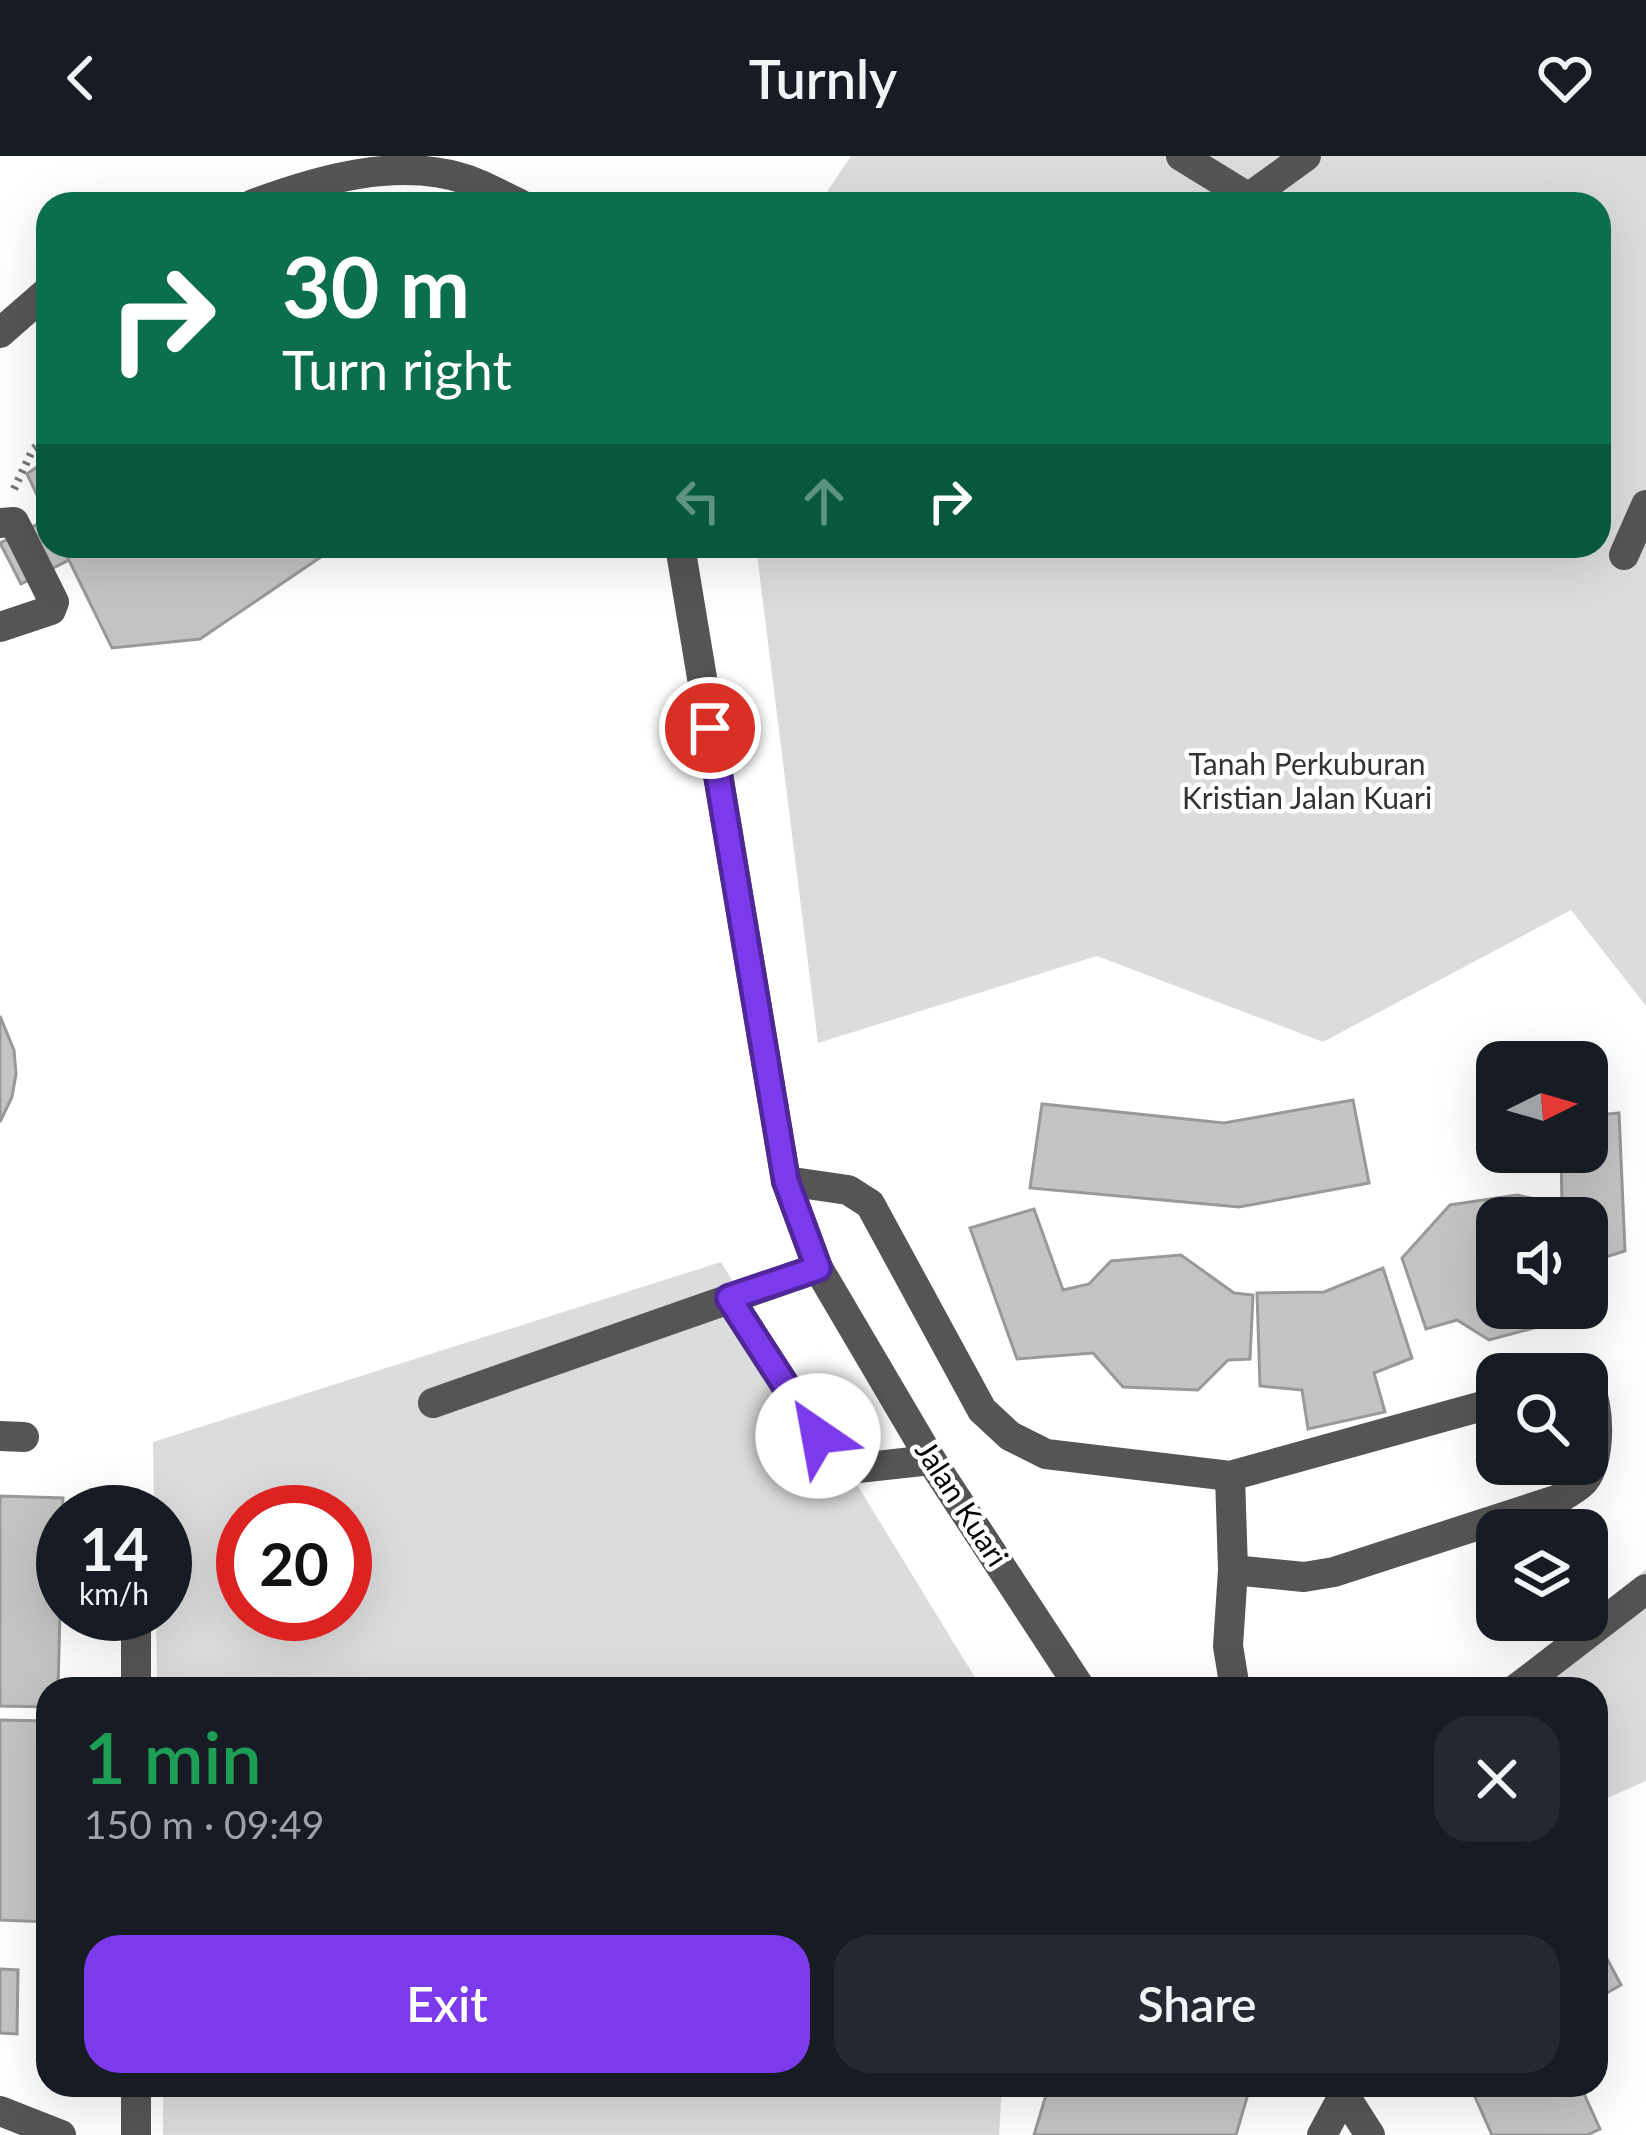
<!DOCTYPE html>
<meta charset="utf-8">
<style>
:root{--surface:#171b24;--page:#242831;--text:#f1f3f6;--muted:#9ea1a6;--accent:#7c3aed}
body{margin:0;font-family:Lato,sans-serif;background:var(--page);color:var(--text);height:100vh;display:flex;flex-direction:column;font-size:45px;white-space:nowrap}
*{box-sizing:border-box;margin:0}
p{font-size:39px;color:var(--muted)}
.icon{flex:none;width:66px;height:66px;fill:none;stroke:currentColor;stroke-width:2;stroke-linecap:round;stroke-linejoin:round}
.map{position:relative;flex:1;overflow:hidden}
.side{position:absolute;left:36px;top:1521px;width:1572px;height:420px;display:flex;flex-direction:column;background:var(--surface);border-radius:36px;box-shadow:0 12px 48px #0002}
.side>*{flex:none}
.guide{position:absolute;left:36px;top:36px;width:1575px;height:366px;border-radius:36px;box-shadow:0 12px 48px #0002;background:#0b6e4f;color:#fff;overflow:hidden}
.needle{width:78px;rotate:85deg}
.controls{position:absolute;left:1476px;top:885px;display:grid;gap:24px}
.controls a{display:grid;place-items:center;width:132px;height:132px;border-radius:24px;background:var(--surface);box-shadow:0 12px 48px #0002;font-size:60px}
.speed{position:absolute;left:36px;top:1329px;display:flex;gap:24px;font-size:60px;font-weight:700;text-align:center}
.speed>*{display:grid;place-content:center;width:156px;height:156px;border-radius:50%;background:var(--surface);box-shadow:0 12px 48px #0002;line-height:1}
.speed small{font-size:30px;font-weight:400}
.speed .limit{border:18px solid #d22;background:#fff;color:#111}
.pin{position:absolute;display:grid;place-items:center;width:102px;height:102px;color:#fff;margin:-51px;border:6px solid #fff;border-radius:50%;box-shadow:0 3px 12px #0007}
.me{position:absolute;width:132px;margin:-66px;rotate:327deg;stroke-linejoin:round;filter:drop-shadow(0 0 9px #0008)}
.turn{display:flex;align-items:center;gap:42px;height:252px;padding:0 48px;font-size:54px}
.turn .icon{width:156px;height:156px;stroke-width:2.5}
.turn b{display:block;font-size:84px;line-height:102px}
.lanes{display:flex;align-items:center;height:114px;padding:0 48px;background:#0003;justify-content:center;gap:60px;direction:ltr}
.lanes .off{opacity:.35}
.round{display:grid;place-items:center;flex:none;width:126px;height:126px;border-radius:36px;background:var(--page)}
.head{display:flex;align-items:center;justify-content:space-between;height:204px;padding:0 48px}
h1{font-size:72px;font-weight:600;line-height:90px;color:#1e9e55}
.primary-button{display:flex;gap:24px;margin-top:auto;padding:24px 48px}
.primary-button a{flex:1;height:138px;border-radius:36px;background:var(--accent);color:#fff;font-size:48px;font-weight:600;line-height:138px;text-align:center}
.primary-button a+a{background:var(--page);color:var(--text)}
header{display:flex;justify-content:space-between;align-items:center;height:156px;padding:0 48px;background:var(--surface);font-size:54px;font-weight:600}
.map>svg:first-child{display:block}
.green{fill:#dcdcdc;fill-rule:evenodd}
.building{fill:#c4c4c4;stroke:#999;stroke-width:3}
.lines{fill:none;stroke-linecap:round;stroke-linejoin:round}
.path{stroke:#777;stroke-width:8;stroke-dasharray:3 6;stroke-linecap:butt}
.minor{stroke:#555;stroke-width:30}
.route-casing{stroke:#51269a;stroke-width:30}
.route{stroke:#7c3aed;stroke-width:21}
.labels{text-anchor:middle;stroke-width:9;stroke-linejoin:round;paint-order:stroke}
.park-label{font-size:30px;fill:#333;stroke:#fff}
.street-label{font-size:30px;fill:#000;stroke:#fff}
</style>
<header><svg class="icon" aria-label="back" viewBox="0 0 24 24"><path d="M15 5l-7 7 7 7"/></svg>Turnly<svg class="icon" aria-label="heart" viewBox="0 0 24 24"><path d="M12 20l-8-8c-3-5 5-10 8-4 3-6 11-1 8 4z"/></svg></header>
<div class="map">
<svg width="1646" height="1979" viewBox="0 0 1646 1979">
<rect width="100%" height="100%" fill="#fff"/>
<!-- green -->
<g class="green">
<path d="M851 0H1646V850L1571 754 1323 886 1097 800 818 887 756 390H1599V48H819Z"/>
<path d="M721 1106 982 1533H157L156 1458H165V1356H154L153 1286ZM243 1356H345V1458H243Z"/>
<path d="M1646 1413V1625L1596 1647V1533H1498Z"/>
<path d="M163 1929H1002L999 1979H163Z"/>
</g>
<!-- building -->
<g class="building">
<path d="M48 303V362L27 318Z"/>
<path d="M48 363V390H62L69 404 21 428 0 387Z"/>
<path d="M62 390H337L200 483 112 492Z"/>
<path d="M0 860 14 894 16 918 12 941 0 966Z"/>
<path d="M1353 944 1369 1027 1239 1051 1030 1032 1042 948 1224 967Z"/>
<path d="M1619 957 1625 1095 1587 1107V1062H1497V1152H1570L1567 1163 1489 1184 1457 1164 1426 1173 1402 1102 1450 1049 1517 1039 1562 1049 1561 996H1587V960Z"/>
<path d="M1034 1053 1063 1134 1089 1128 1111 1105 1181 1099 1234 1137 1253 1139 1250 1203 1228 1204 1198 1234 1123 1231 1093 1197 1017 1203 970 1072Z"/>
<path d="M1383 1112 1412 1202 1374 1217 1385 1256 1308 1273 1302 1234 1260 1230 1257 1137 1324 1136Z"/>
<path d="M0 1340 63 1342 58 1533H48V1551L0 1550Z"/>
<path d="M0 1564 48 1565V1766L0 1764Z"/>
<path d="M1596 1782 1621 1829 1596 1843Z"/>
<path d="M0 1813 18 1814 17 1878 0 1877Z"/>
<path d="M1049 1929H1218L1248 1938 1236 1979H1034Z"/>
<path d="M1483 1929H1580L1600 1973 1587 1979H1492L1472 1934Z"/>
</g>
<g class="lines">
<!-- path -->
<path class="path" d="M14 333 33 293 48 282"/>
<!-- minor -->
<g class="minor">
<path d="M1181 0 1246 40"/>
<path d="M253 48C318 24 398 0 468 24 485 30 503 40 520 48"/>
<path d="M1240 48 1306 0"/>
<path d="M0 177 48 135"/>
<path d="M0 367 14 366 54 446 51 454 0 471"/>
<path d="M680 390 786 1025 818 1112 931 1304 1081 1533"/>
<path d="M1624 399 1646 349"/>
<path d="M786 1025 848 1034 870 1048 982 1254 1010 1280 1046 1298 1230 1320 1497 1246"/>
<path d="M729 1142 840 1314 931 1304"/>
<path d="M433 1247 818 1112"/>
<path d="M0 1280 24 1281"/>
<path d="M1230 1320 1233 1414 1228 1490 1235 1533"/>
<path d="M1233 1414 1304 1421 1334 1416 1559 1343C1567 1337 1578 1332 1584 1325 1601 1304 1601 1248 1587 1227"/>
<path d="M136 1458V1533"/>
<path d="M1516 1533 1646 1433"/>
<path d="M136 1929V1979"/>
<path d="M1338 1929 1370 1979"/>
<path d="M0 1955 61 1979"/>
<path d="M1322 1979 1344 1938"/>
</g>
</g>
<g class="lines">
<defs>
<path id="route" d="M710 572 786 1025 818 1112 729 1142 818 1280"/>
</defs>
<!-- route casing -->
<use href="#route" class="route-casing"/>
<!-- route -->
<use href="#route" class="route"/>
</g>
<g class="labels">
<!-- park labels -->
<g class="park-label">
<text x="1307" y="619">Tanah Perkuburan<tspan x="1307" dy="34">Kristian Jalan Kuari</tspan></text>
</g>
<!-- street labels -->
<g class="street-label">
<text transform="translate(961 1348) rotate(57)" y="10">Jalan Kuari</text>
</g>
</g>
</svg>
<div class="controls">
<a><svg class="needle" viewBox="-14 -14 28 28"><path d="M0-13l5 13h-10z" fill="#e53935"/><path d="M0 13l5-13h-10z" fill="#9ea1a6"/></svg></a>
<a><svg class="icon" aria-label="sound" viewBox="0 0 24 24"><path d="M4 9h4l5-4v14l-5-4H4zM17 9q2 3 0 6"/></svg></a>
<a><svg class="icon" aria-label="search" viewBox="0 0 24 24"><circle cx="10" cy="10" r="6"/><path d="M15 15l6 6"/></svg></a>
<a><svg class="icon" aria-label="layers" viewBox="0 0 24 24"><path d="M12 4l9 5-9 5-9-5zM3 14l9 5 9-5"/></svg></a>
</div>
<div class="speed"><div>14<small>km/h</small></div><div class="limit">20</div></div>
<div class="pin" style="left:710px;top:572px;background:#d93025"><svg class="icon" aria-label="arrive" viewBox="0 0 24 24"><path d="M6 21V4h12l-3 4 3 4H6"/></svg></div>
<svg class="me" style="left:818px;top:1280px" viewBox="-20 -20 40 40"><circle r="19" fill="#fff"/><path d="M0-13L10 11 0 6-10 11z" fill="#7c3aed"/></svg>
<div class="guide">
<div class="turn"><svg class="icon" aria-label="right" viewBox="0 0 24 24"><path d="M7 20v-9h11M14 6l5 5-5 5"/></svg><div><b>30 m</b>Turn right</div></div>
<div class="lanes"><svg class="icon off" aria-label="left" viewBox="0 0 24 24"><path d="M17 20v-9H6M10 6l-5 5 5 5"/></svg><svg class="icon off" aria-label="ahead" viewBox="0 0 24 24"><path d="M12 20V5M6 11l6-6 6 6"/></svg><svg class="icon" aria-label="right" viewBox="0 0 24 24"><path d="M7 20v-9h11M14 6l5 5-5 5"/></svg></div>
</div>
<section class="side">
<div class="head"><div><h1>1 min</h1><p>150 m · 09:49</p></div><a class="round"><svg class="icon" aria-label="close" viewBox="0 0 24 24"><path d="M6 6l12 12M18 6L6 18"/></svg></a></div>
<div class="primary-button"><a>Exit</a><a>Share</a></div>
</section>
</div>
